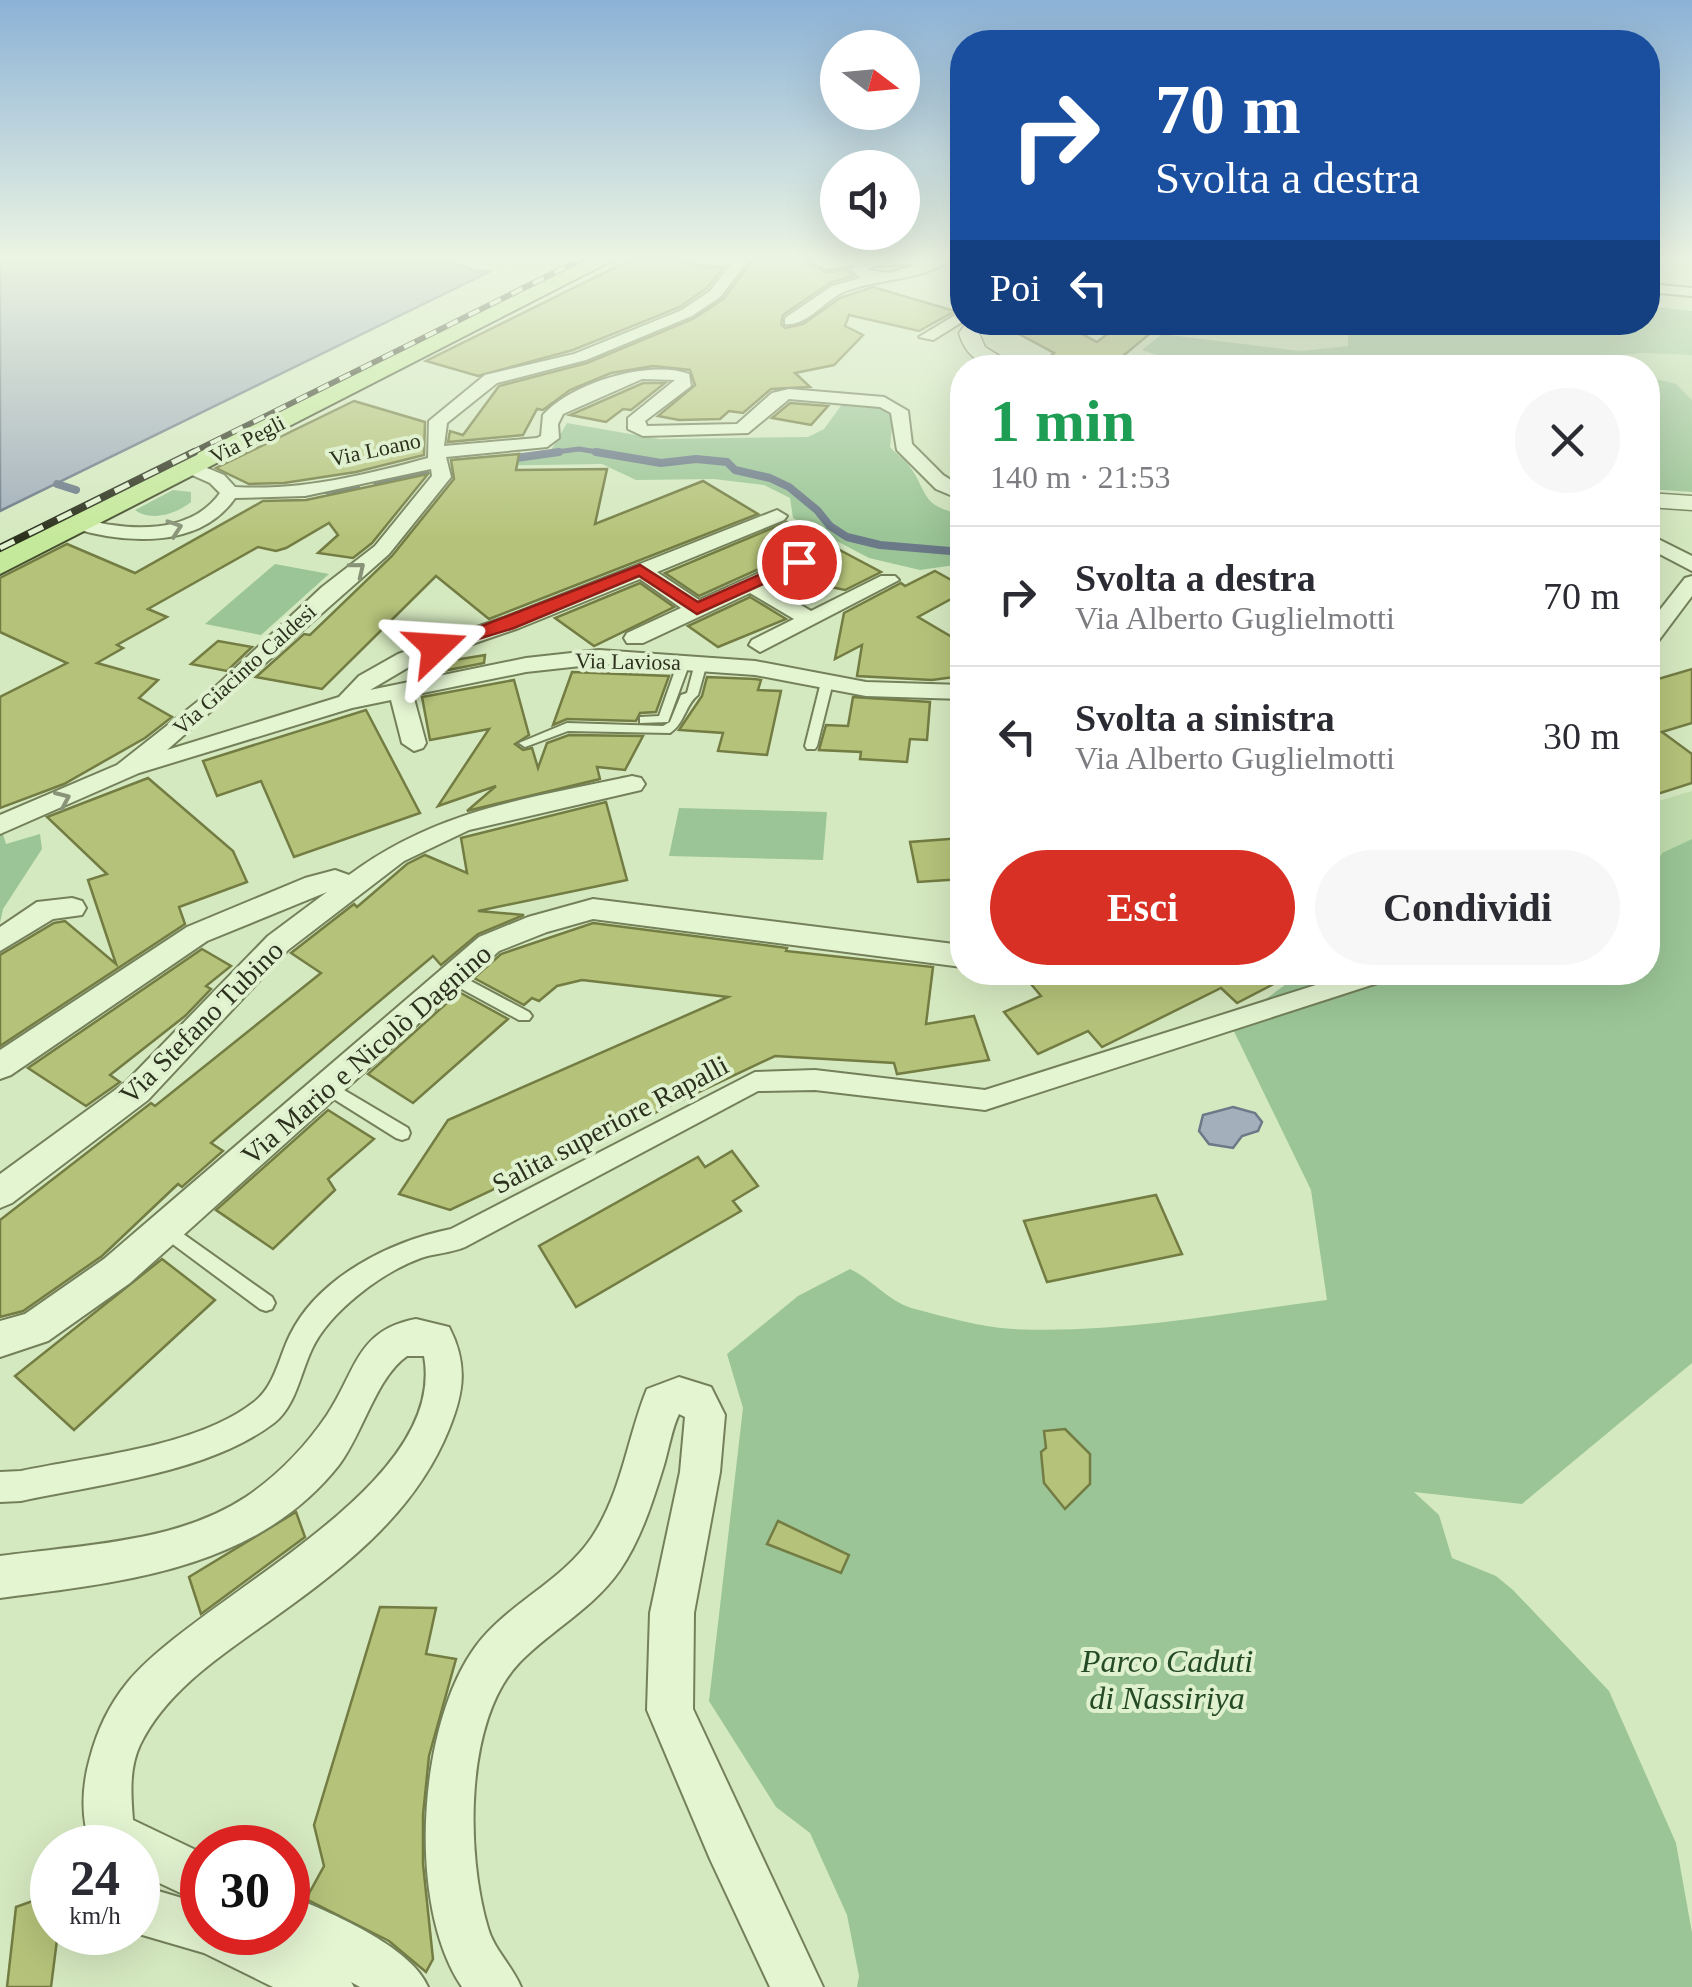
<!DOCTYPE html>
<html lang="it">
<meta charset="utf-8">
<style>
:root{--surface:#fff;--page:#f7f7f7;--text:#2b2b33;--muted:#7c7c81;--line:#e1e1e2;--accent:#d93025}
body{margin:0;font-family:Georgia,serif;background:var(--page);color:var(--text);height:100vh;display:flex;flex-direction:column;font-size:38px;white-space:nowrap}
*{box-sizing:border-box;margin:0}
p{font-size:32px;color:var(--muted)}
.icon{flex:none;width:55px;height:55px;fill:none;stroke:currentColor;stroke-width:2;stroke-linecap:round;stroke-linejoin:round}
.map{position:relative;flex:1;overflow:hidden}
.sheet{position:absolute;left:950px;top:355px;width:710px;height:630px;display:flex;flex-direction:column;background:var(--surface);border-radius:40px;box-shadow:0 10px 40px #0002}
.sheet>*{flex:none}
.guide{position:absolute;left:950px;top:30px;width:710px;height:305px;border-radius:40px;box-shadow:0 10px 40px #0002;background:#1a4fa0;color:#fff;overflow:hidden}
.needle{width:65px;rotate:106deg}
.buttons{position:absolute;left:820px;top:30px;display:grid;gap:20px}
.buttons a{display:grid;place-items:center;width:100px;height:100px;border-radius:50%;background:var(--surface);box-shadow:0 10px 40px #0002;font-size:50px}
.speed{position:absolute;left:30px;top:1825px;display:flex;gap:20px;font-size:50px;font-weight:700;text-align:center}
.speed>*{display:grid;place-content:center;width:130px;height:130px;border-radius:50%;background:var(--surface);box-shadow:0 10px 40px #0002;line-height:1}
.speed small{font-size:25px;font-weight:400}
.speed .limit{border:15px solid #d22;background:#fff;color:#111}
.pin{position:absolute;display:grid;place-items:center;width:85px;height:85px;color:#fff;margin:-42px;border:5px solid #fff;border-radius:50%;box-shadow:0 2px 10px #0007}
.me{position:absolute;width:110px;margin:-55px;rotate:70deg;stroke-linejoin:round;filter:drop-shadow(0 0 8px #0008)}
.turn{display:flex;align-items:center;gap:35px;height:210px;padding:0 40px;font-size:45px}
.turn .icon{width:130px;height:130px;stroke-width:2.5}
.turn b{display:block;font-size:70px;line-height:85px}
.then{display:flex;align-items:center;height:95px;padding:0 40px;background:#0003;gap:20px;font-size:38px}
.round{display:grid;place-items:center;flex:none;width:105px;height:105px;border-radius:52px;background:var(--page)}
.overview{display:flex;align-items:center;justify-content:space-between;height:170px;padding:0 40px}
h1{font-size:60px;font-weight:700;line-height:75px;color:#1e9e55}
.button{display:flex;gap:20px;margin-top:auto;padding:20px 40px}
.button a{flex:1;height:115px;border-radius:60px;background:var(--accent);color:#fff;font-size:40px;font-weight:700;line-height:115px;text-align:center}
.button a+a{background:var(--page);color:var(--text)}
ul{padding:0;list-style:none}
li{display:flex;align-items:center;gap:30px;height:140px;padding:0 40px;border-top:2px solid var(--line)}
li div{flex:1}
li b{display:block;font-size:38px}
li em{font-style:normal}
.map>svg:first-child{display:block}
.farmland{fill:#c1ddae}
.green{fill:#9bc596}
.water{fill:#a3afbb;stroke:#6b7988;stroke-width:2.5}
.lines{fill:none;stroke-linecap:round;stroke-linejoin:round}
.stream-far1{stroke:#6b7988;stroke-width:5}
.stream{stroke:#6b7988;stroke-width:8}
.building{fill:#b5c37a;stroke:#737c42;stroke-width:2.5}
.service-casing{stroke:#74805a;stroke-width:4}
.pedestrian-casing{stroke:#74805a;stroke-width:4}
.minor-casing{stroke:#74805a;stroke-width:4}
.tertiary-casing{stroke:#74805a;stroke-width:3}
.primary-casing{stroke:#464e2e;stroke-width:4}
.service{fill:#e4f5d2;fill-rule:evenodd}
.pedestrian{fill:#e4f5d2;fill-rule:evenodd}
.minor{fill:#e4f5d2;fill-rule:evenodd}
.tertiary{fill:#e4f5d2;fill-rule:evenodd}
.primary{fill:#c5e99b;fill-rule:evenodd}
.rail-far1-casing{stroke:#2c311d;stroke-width:6}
.rail-casing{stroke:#2c311d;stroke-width:8}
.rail-far1{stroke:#e0f1cf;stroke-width:4;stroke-dasharray:12;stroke-linecap:butt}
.rail{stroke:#e0f1cf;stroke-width:5;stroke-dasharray:16;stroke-linecap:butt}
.oneway{stroke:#889378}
.route{fill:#d93025;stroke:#8d1f18;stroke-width:2.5}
.labels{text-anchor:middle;stroke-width:8;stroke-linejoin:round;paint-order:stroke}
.far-street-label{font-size:22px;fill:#2c311d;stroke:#e0f1cf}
.street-label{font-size:28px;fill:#2c311d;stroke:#e0f1cf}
.near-park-label{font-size:32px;font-style:italic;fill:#254b26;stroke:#e0f1cf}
</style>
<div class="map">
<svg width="1692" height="1987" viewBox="0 0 1692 1987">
<rect width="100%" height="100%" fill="#d5e9c0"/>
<!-- farmland -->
<g class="farmland">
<path d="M1643 353 1692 355V400L1676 384 1648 377V368L1617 367 1612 364 1611 357Z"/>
<path d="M1692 791V839L1662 853 1648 879V804Z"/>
</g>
<!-- green -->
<g class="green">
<path d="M1648 306 1692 311V355L1643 353 1611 356 1617 368H1197L1142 350 1161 335H1169L1300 351 1348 346V333L1334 323 1648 322Z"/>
<path d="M1648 377 1676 384 1692 400V492L1648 489Z"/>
<path d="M843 403 889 410 893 418 890 447C895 453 902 457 907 463 930 492 918 506 962 514V564L920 570 869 558 793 518 790 498 764 485 714 479 636 480 602 464 477 466 480 458 551 450 567 423 659 439 808 437 824 429Z"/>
<path d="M173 490 191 492V502C176 514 151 522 135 510Z"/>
<path d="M275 564 329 574 261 635 205 624Z"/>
<path d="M679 808 827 812 823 860 669 856Z"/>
<path d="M3 834 6 844 40 834 42 849 3 909 0 923V835Z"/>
<path d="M1692 839V1363L1522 1504 1414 1492 1439 1515 1452 1558 1496 1576 1513 1590 1609 1691 1676 1843 1692 1933V1987H857L859 1976 847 1915 810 1833 776 1807 709 1701 743 1408 727 1354 798 1296 850 1269C873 1280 890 1303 915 1309 945 1317 981 1327 1013 1329 1117 1334 1224 1313 1327 1300L1311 1190 1227 1017 1259 1004 1301 973 1648 972V879L1662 853Z"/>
</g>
<!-- water -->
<g class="water">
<path d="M0 260H446L475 271H491L0 511Z"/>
<path d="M1233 1107 1255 1113 1262 1122 1258 1131 1242 1136 1233 1148 1209 1144 1199 1131 1203 1115Z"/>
</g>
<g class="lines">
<!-- stream-far1 -->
<path class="stream-far1" d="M541 454 579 449 610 454"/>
<!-- stream -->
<g class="stream">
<path d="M596 452 661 463 696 459 727 462 735 470 770 478 789 487 817 510 830 526 847 537 880 545 962 552"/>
<path d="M509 459 559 452"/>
<path d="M377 482 425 472"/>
<path d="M57 484 76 490"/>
<path d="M327 490 356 487"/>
</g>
</g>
<!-- building -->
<g class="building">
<path d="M630 260H681L704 268 724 267 707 288 680 307 573 350 478 376 426 361Z"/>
<path d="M753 260H801L826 272 847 270 853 276 830 283 783 315 781 324 785 328 803 324 840 298 873 287 955 311 919 331 849 315 845 326 863 335 834 365 795 373 810 387 771 389 743 413 729 411 720 419 679 420 658 416 695 385 690 370 653 366 611 373 570 390 543 410 537 409 523 435 448 442 450 431 463 435 499 386 587 363 693 319 723 299Z"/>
<path d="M997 322H1060L1097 342 1120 324 1153 331 1123 356 1144 368H1036L1054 353Z"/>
<path d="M643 383H665L631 410 623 409 606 422 570 415Z"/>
<path d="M354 401 425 422 424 455 356 472 284 483 249 484 216 468Z"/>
<path d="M790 403 828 406 811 425 772 418Z"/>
<path d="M519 454 516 470 607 469 595 524 703 481 758 514 489 619 436 576 322 689 256 677 304 634 310 635 392 556 454 479 451 460Z"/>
<path d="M428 474 372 543 353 558 318 553 338 535 329 523 286 548 276 551 258 547 148 609 167 617 117 645 123 648 97 663 158 680 139 698 172 717 145 738 64 784 0 808V697L67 663 0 632V578L67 544 135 573 263 501 306 500Z"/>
<path d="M787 522 881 572 845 590 807 582 802 601 775 585 809 568 813 562 806 554 790 555 699 596 665 573Z"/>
<path d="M935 571 962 586V593L918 617 962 643V676L932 680 857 676 862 645 835 659 844 613 901 583 905 586Z"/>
<path d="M640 583 674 607 594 646 555 618Z"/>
<path d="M750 597 786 619 718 647 688 626Z"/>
<path d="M218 641 252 647 227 671 191 664Z"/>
<path d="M485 655 484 663 418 676 416 667 424 665Z"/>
<path d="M1692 669V723L1662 732 1692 754V783L1648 797V682Z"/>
<path d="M572 672 669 676 656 712 640 713 636 721 567 719 553 725Z"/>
<path d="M707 677 755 679 761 680 758 690 781 691 767 755 718 751 723 733 679 730 702 696Z"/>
<path d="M514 680 529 735 515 744 523 750 532 748 538 768 547 743 569 735 643 736 625 770 597 767 600 779 467 811 496 786 438 806 489 729 430 740 422 697Z"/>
<path d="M853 697 930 702 927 740 910 739 907 762 860 759 861 752 819 750 826 725 848 726Z"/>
<path d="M366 710 420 813 294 857 261 781 217 796 203 761Z"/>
<path d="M148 778 233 851 247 882 179 907 185 924 0 1046V955L54 923 65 921 116 964 88 880 107 874 47 817Z"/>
<path d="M606 802 627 880 478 911 524 915 478 934 441 965 433 956 211 1143 223 1151 182 1187 178 1184 102 1256 23 1311 0 1317V1220L151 1103 155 1106 321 973 291 953 354 904 357 907 407 864 425 855 467 873 461 838Z"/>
<path d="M962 838V879L918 882 910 842Z"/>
<path d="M593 923 787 948 786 951 933 967 926 1024 974 1016 989 1060 897 1074 894 1063 775 1056 450 1210 399 1194 448 1120 728 997 582 980 557 986 539 1001 532 998 524 1005 474 978 501 954Z"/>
<path d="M202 949 231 966 206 986 211 989 185 1016 110 1075 120 1082 86 1106 28 1068Z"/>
<path d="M1021 972H1297L1237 1003 1221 988 1102 1047 1088 1031 1038 1054 1004 1012 1041 996Z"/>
<path d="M459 992 508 1019 413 1103 368 1074Z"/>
<path d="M328 1110 374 1139 328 1179 335 1190 273 1249 216 1210Z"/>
<path d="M732 1151 758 1186 733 1201 741 1211 576 1307 539 1246 698 1157 705 1167Z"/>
<path d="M1156 1195 1182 1254 1047 1282 1024 1221Z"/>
<path d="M162 1259 215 1300 74 1430 15 1376Z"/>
<path d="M1065 1429 1090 1454V1484L1065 1509 1044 1483 1041 1452 1046 1448 1044 1431Z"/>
<path d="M296 1512 305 1537 201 1614 189 1577Z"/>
<path d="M778 1521 849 1555 841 1573 767 1544Z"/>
<path d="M380 1607 436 1608 426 1654 456 1659 429 1756 423 1815V1864L433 1959 426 1972 389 1941 306 1899 324 1866 314 1825Z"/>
<path d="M52 1894V1932H58L51 1987H7L16 1907Z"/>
</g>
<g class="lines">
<defs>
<g id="service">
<path d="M684 659 690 662 668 722 640 723V717L659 716 678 662Z"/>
<path d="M701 660 707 663 698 695C685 705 685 723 670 733L568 731 525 747 519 743 567 723 663 726 670 722 681 695 687 693 695 663Z"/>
<path d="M827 679 833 682 817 746 815 749H807L805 746 821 682Z"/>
<path d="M452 971 529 1012 532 1016 529 1020H519L447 981 445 977 447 973Z"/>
<path d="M327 1080 408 1128 410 1133 408 1138 402 1140 396 1138 321 1091 319 1086 321 1081Z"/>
<path d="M165 1221 272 1297 275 1303 272 1309 266 1311 260 1309 159 1234 156 1229 159 1224Z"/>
</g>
<path id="pedestrian" d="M1357 972H1396L1393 978 985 1110 815 1090 758 1091 465 1247C451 1253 436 1253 421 1258 382 1272 329 1312 312 1349 300 1374 296 1406 274 1423 208 1473 100 1484 21 1501L0 1502V1472L21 1471C91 1456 197 1447 254 1402 275 1386 279 1357 290 1335 318 1277 391 1241 451 1229L755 1072 815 1070 985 1090Z"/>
<g id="minor">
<path d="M692 260H712V261L705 265Z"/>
<path d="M734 260H749L720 297 692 316 586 360 497 383 447 423 444 446 537 438 541 436 543 415C571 383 650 359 689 374L691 386 645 421 647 426 737 424 772 393 789 389 884 397 908 411 912 444 943 475 962 487V500L936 489 897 450 891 413 880 407 789 399 748 433 643 436 628 429V418L675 380 642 379 563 414 558 424 559 438 547 447 446 457 451 477 389 554 167 750 339 697 359 676 398 654 503 618 777 510 787 516 784 520 657 572 699 600 792 558H806L809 562 806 566 767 585 811 611 881 576H895L899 580 760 652 749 645 752 640 794 619 750 593 643 643H627L624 638 627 633 681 608 640 579 519 628 414 664 370 690 526 658 599 650 755 661 866 682 962 685V699L866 696 755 675 599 664 526 672 413 695 426 743 423 748 414 751 402 743 391 700 352 708 139 773 0 834V815L117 765 211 691 322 587 375 546 432 476 431 469 305 496 235 498C200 549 126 544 73 528V520C86 517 99 524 112 525 151 531 196 527 220 493L210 483 183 471 181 467 190 461 224 475 235 487C300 491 366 475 428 458L429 421 485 375 574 354 682 310 710 291Z"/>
<path d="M805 260H951C920 281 880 278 846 291 825 299 807 327 785 324V318L832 286 861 278 851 270 856 265 827 269ZM919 264 889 273 868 270 873 266Z"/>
<path d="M1648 284 1692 288V296L1648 292Z"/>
<path d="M962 311V322L933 340 919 337Z"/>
<path d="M1648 534 1692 556V571L1648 548Z"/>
<path d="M1692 576V596L1656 644 1648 646V625L1685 578Z"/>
<path d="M632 776 641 778 645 784 641 790 469 830 404 861 288 950 148 1100 12 1203 0 1208V1174L126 1082 268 936 327 892 207 941 11 1075 0 1079V1050L187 927 305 878 335 870 349 875C438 809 527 799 632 776Z"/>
<path d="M72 898 82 901 86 908 82 915 53 919 0 951V927L37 902Z"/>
<path d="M593 899 962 945V967L593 919 547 932 499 951 130 1283 48 1341 0 1357V1321L25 1314 104 1259 479 937 528 917Z"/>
<path d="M416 1319 449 1327C468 1364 464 1392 449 1429 413 1519 334 1575 258 1629 214 1660 164 1695 140 1745 129 1769 131 1794 133 1820L202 1853V1903L138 1873V1848H92C80 1820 82 1786 90 1758 97 1731 109 1705 127 1683 198 1596 449 1489 424 1356H407C377 1376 362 1435 339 1465 256 1570 123 1582 0 1598V1556C80 1545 177 1543 246 1497 277 1476 306 1446 327 1415 356 1372 356 1330 416 1319Z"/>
<path d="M679 1377 711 1387 725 1415 720 1472 694 1613 693 1709 823 1987H770L710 1859 647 1710 650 1613 680 1472 685 1417 679 1414C672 1428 669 1448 664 1465 653 1501 641 1539 620 1570 593 1609 551 1630 519 1663 464 1721 466 1855 488 1928 494 1950 512 1965 521 1987H462C406 1905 418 1724 476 1646 508 1603 562 1582 592 1537 622 1492 627 1438 647 1389Z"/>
<path d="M138 1885 202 1904V1932H288V1895C329 1912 411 1946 428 1987H360L351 1982 354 1987H273L204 1953 132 1932H138Z"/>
</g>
<g id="tertiary">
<path d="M967 322H987L979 333 985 347 1019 368C990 368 968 364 959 333Z"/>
<path d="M1648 493 1692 496V510L1648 507Z"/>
</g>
<path id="primary" d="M582 260H613L0 574V551Z"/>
</defs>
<!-- service casing -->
<use href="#service" class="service-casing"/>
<!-- pedestrian casing -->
<use href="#pedestrian" class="pedestrian-casing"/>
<!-- minor casing -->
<use href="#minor" class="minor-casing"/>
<!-- tertiary casing -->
<use href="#tertiary" class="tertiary-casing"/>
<!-- primary casing -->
<use href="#primary" class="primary-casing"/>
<!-- service -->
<use href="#service" class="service"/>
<!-- pedestrian -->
<use href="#pedestrian" class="pedestrian"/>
<!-- minor -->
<use href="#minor" class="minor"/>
<!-- tertiary -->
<use href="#tertiary" class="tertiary"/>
<!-- primary -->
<use href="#primary" class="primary"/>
<defs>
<path id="rail-far1" d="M189 454 580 260"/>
<path id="rail" d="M0 548 194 452"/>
</defs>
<!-- rail-far1 casing -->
<use href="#rail-far1" class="rail-far1-casing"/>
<!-- rail casing -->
<use href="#rail" class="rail-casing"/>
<!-- rail-far1 -->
<use href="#rail-far1" class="rail-far1"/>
<!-- rail -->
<use href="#rail" class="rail"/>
</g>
<!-- one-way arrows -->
<defs><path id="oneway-chevron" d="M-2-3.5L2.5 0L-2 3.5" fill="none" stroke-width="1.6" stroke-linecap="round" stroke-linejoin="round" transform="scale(2.5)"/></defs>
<g class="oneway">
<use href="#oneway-chevron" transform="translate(175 528) rotate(-19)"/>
<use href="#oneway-chevron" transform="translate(358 569) rotate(-39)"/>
<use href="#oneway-chevron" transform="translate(63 799) rotate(-24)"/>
</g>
<!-- sky -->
<linearGradient id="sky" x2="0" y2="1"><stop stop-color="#8cb2d6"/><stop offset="0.48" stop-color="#ecf5e3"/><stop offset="1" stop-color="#ecf5e3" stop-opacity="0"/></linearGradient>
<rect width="1692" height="538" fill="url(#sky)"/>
<!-- route -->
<path class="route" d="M799 557 807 562 805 565 697 614 639 576 514 628 436 652 427 647 640 565 698 602Z"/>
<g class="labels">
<!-- far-street labels -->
<g class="far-street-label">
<text transform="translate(247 439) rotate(-27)" y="8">Via Pegli</text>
<text transform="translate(375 449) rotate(-12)" y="8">Via Loano</text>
<text transform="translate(628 661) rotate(1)" y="8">Via Laviosa</text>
<text transform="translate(244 669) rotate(-42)" y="8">Via Giacinto Caldesi</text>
</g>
<!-- street labels -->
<g class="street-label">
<text transform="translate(201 1022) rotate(-45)" y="10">Via Stefano Tubino</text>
<text transform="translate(366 1054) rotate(-41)" y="10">Via Mario e Nicolò Dagnino</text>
<text transform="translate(610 1124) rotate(-28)" y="10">Salita superiore Rapalli</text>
</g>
<!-- near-park labels -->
<g class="near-park-label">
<text x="1167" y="1672">Parco Caduti<tspan x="1167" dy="37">di Nassiriya</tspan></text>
</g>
</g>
</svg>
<div class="buttons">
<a><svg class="needle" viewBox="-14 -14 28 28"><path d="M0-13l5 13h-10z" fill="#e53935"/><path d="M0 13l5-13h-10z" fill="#7c7c81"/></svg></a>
<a><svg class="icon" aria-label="sound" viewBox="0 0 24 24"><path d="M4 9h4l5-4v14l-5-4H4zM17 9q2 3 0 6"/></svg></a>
</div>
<div class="speed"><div>24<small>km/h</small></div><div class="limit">30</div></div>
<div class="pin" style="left:799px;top:562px;background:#d93025"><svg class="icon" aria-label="arrive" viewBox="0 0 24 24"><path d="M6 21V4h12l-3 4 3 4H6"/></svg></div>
<svg class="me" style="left:436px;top:647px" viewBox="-20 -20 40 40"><path d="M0-17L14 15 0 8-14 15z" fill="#d93025" stroke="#fff" stroke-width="4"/></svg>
<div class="guide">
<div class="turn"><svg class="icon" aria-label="right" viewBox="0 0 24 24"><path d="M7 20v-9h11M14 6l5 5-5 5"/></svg><div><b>70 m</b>Svolta a destra</div></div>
<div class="then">Poi<svg class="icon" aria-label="left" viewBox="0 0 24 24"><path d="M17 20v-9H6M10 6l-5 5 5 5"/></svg></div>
</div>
<section class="sheet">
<div class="overview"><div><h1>1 min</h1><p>140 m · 21:53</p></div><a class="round"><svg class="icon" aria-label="close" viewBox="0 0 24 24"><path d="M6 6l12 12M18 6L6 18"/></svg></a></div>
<ul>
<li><svg class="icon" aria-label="right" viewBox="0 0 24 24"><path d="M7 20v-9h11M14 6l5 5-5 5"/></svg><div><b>Svolta a destra</b><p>Via Alberto Guglielmotti</p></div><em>70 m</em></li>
<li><svg class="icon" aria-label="left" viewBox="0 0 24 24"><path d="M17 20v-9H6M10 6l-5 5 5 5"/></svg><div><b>Svolta a sinistra</b><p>Via Alberto Guglielmotti</p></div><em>30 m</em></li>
</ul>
<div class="button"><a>Esci</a><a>Condividi</a></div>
</section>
</div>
